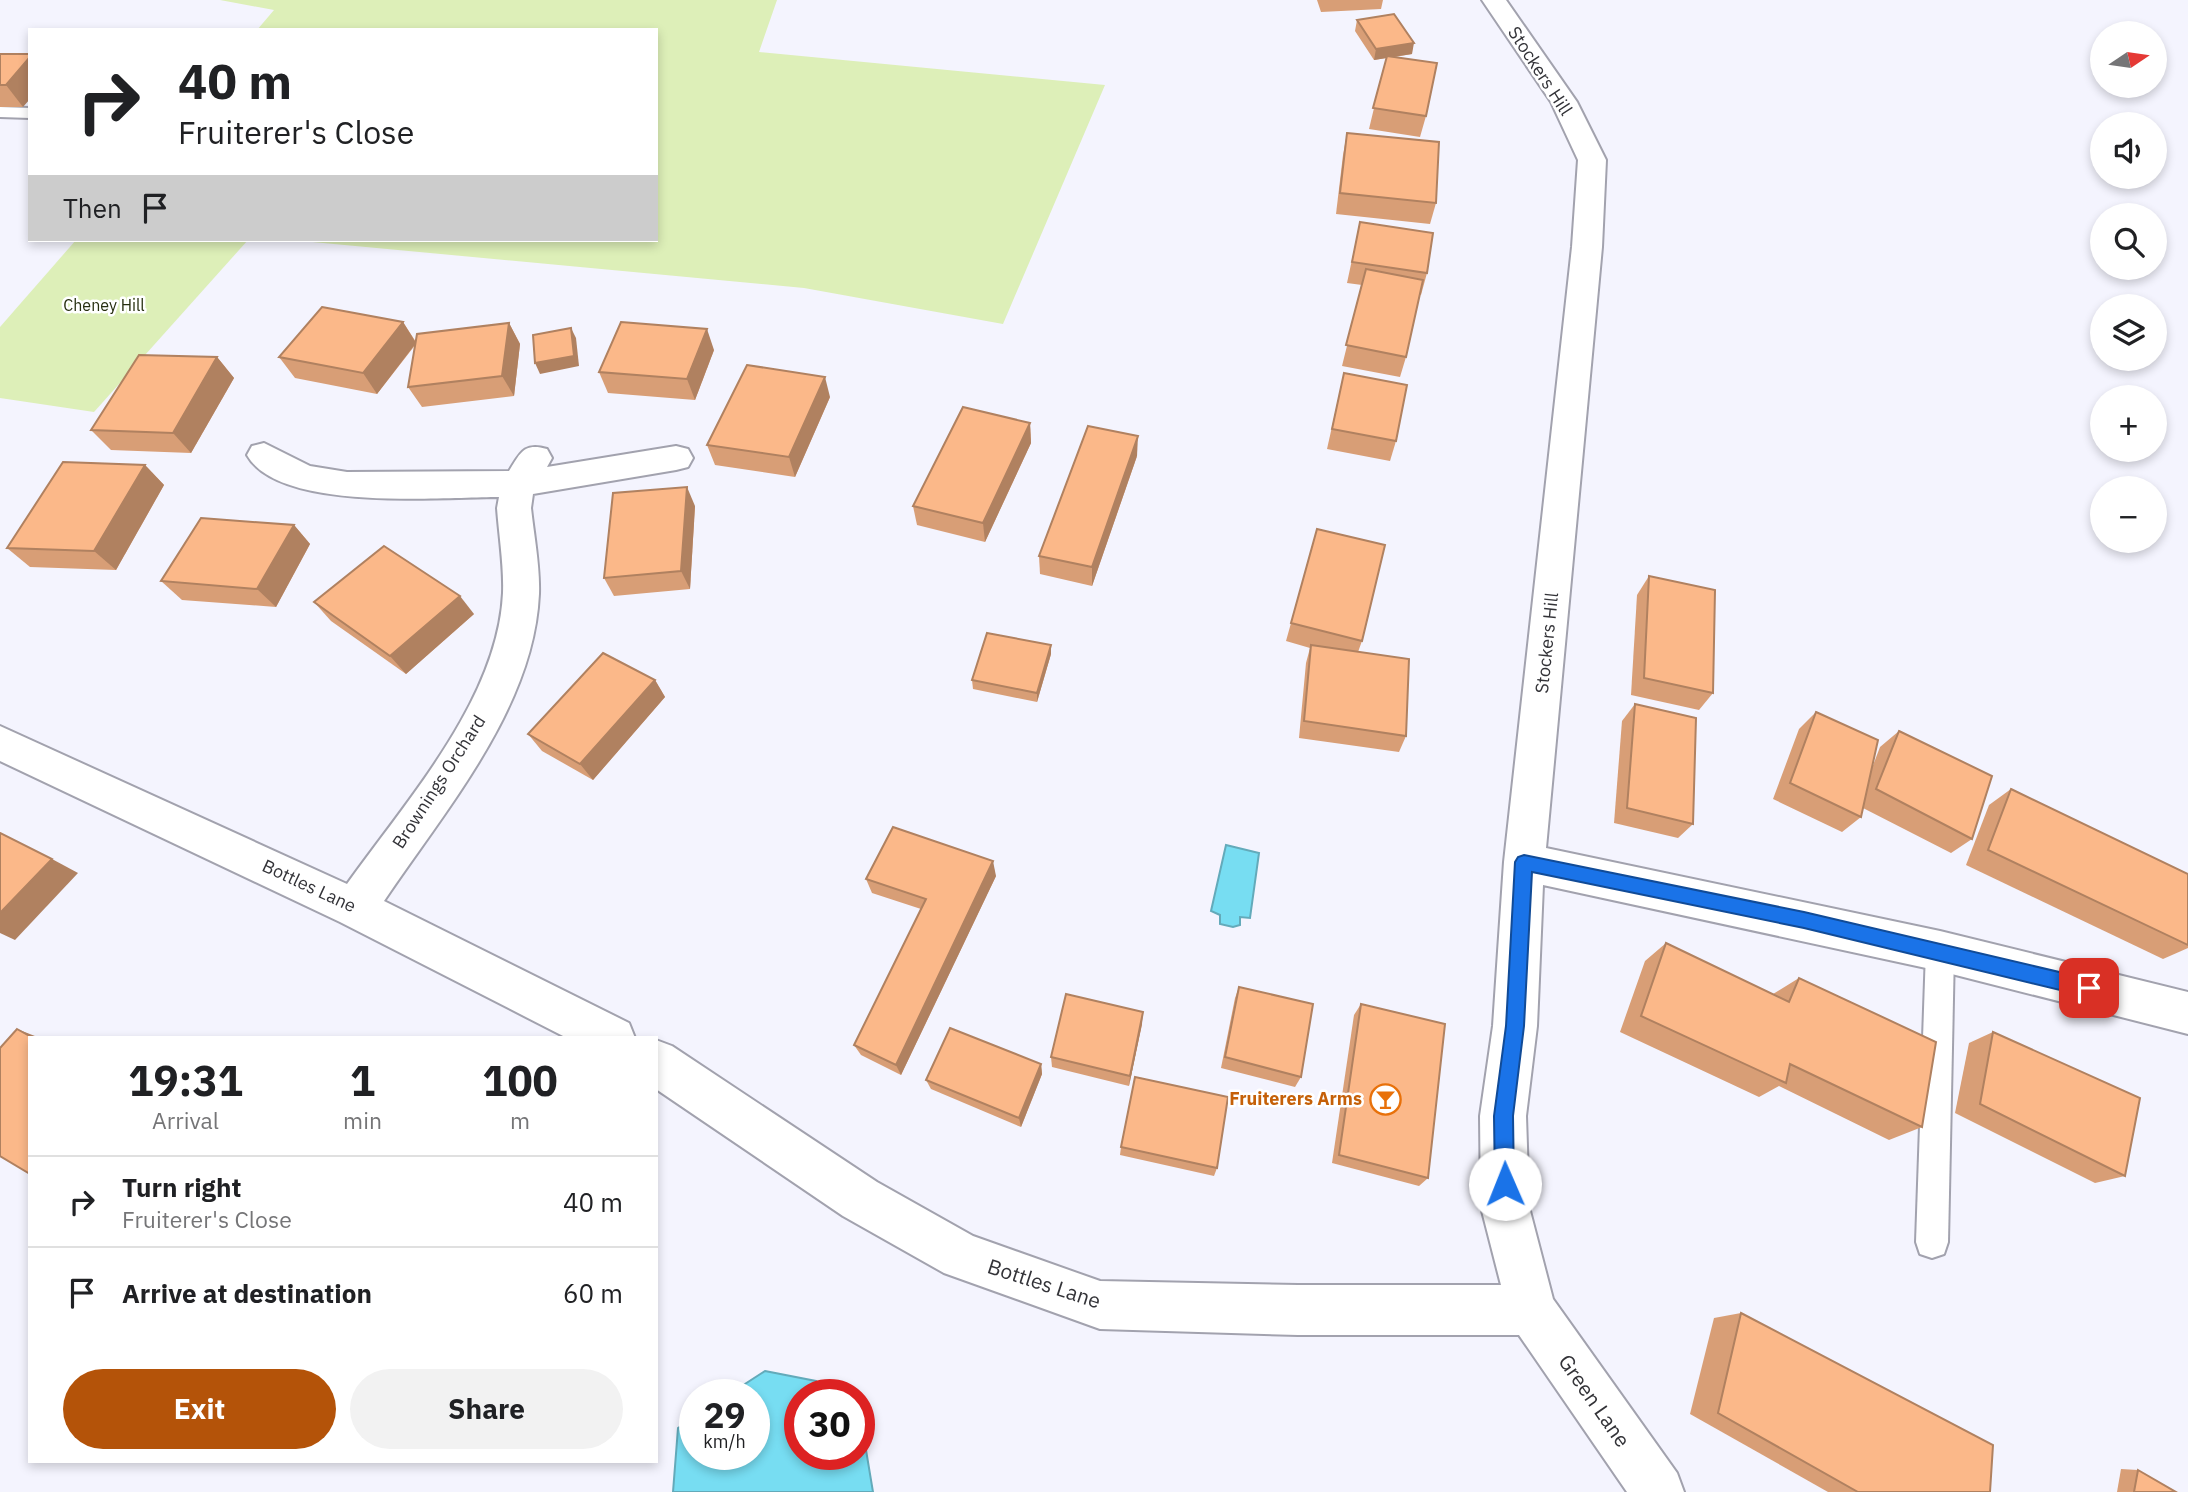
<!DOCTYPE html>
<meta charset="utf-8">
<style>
:root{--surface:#fff;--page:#f2f2f2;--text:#202124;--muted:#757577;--line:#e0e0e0;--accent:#b45309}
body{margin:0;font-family:"IBM Plex Sans",sans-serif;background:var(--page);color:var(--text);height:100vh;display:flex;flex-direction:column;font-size:26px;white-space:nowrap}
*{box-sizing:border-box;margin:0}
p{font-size:23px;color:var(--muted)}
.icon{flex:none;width:38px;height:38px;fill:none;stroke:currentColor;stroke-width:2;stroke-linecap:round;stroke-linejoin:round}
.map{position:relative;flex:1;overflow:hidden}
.side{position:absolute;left:28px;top:1036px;width:630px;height:427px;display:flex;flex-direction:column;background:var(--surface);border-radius:0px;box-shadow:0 4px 10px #0003}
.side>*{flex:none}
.hud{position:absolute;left:28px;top:28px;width:630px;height:214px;border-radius:0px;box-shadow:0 4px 10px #0003;background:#fff;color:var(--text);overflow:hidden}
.needle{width:46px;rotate:77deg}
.fabs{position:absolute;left:2090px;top:21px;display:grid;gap:14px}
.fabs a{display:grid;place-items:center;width:77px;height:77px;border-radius:50%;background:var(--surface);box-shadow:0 4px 10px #0003;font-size:35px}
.speed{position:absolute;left:679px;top:1379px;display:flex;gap:14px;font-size:35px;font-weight:700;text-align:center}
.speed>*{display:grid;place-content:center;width:91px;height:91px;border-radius:50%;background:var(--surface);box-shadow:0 4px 10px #0003;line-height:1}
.speed small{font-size:18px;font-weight:400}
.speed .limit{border:10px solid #d22;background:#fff;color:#111}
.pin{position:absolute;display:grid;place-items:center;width:60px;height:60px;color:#fff;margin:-30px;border-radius:14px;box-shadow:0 4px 10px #0006}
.me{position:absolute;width:77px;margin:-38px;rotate:359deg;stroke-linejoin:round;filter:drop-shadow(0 0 5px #0008)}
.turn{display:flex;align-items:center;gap:24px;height:147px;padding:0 35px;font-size:32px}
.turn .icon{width:91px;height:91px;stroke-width:2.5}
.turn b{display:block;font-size:49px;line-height:60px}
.then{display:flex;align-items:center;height:66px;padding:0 35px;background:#0003;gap:14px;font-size:26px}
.eta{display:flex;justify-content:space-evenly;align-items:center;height:119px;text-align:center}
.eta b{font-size:42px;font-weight:700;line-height:49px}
.action{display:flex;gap:14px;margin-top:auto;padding:14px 35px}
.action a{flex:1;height:80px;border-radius:42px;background:var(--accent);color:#fff;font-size:28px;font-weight:700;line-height:80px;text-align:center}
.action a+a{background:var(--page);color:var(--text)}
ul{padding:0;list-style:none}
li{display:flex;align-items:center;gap:21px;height:91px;padding:0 35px;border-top:2px solid var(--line)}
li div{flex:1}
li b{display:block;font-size:26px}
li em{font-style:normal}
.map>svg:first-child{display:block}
.green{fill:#ddefb8}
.water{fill:#77ddf2;stroke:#63aaba;stroke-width:2}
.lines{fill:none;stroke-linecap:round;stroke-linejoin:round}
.lane-casing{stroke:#a2a2ae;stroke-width:4}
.street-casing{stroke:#a2a2ae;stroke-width:4}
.lane{fill:#fff;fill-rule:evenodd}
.street{fill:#fff;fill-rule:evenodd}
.wall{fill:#d89e76}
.shaded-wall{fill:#b08160}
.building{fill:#fbb889;stroke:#b08160;stroke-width:2}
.route{fill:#1a73e8;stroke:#114b97;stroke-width:2}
.labels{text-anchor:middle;stroke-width:5;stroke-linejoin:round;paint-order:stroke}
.far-park-label{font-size:16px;fill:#262e0f;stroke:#fff}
.street-label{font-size:18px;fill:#333338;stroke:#fff}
.food-label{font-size:18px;font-weight:bold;fill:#c56008;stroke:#fff;text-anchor:end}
.near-street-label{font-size:21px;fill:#333338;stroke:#fff}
</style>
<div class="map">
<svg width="2188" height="1492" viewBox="0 0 2188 1492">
<rect width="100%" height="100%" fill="#f4f4fe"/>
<!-- green -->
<g class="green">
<path d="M220 0H777L759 52 1105 85 1003 324 804 288 291 240H656V30H257L274 10Z"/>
<path d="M76 240H248L94 412 0 398V327Z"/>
</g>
<!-- water -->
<g class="water">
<path d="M1226 845 1259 853 1250 918 1240 917V925L1233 927 1220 924V915L1211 911Z"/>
<path d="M765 1371 816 1381 832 1395H800V1454H859V1419L861 1420 873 1492H673L678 1428 695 1417V1454H754V1395H728Z"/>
</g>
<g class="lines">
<defs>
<g id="lane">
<path d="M0 107 30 108V118L0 117Z"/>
<path d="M1940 937 1950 941 1954 951 1948 1242 1944 1254 1932 1258 1920 1254 1916 1242 1926 951 1930 941Z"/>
</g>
<g id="street">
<path d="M1482 0H1506L1577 102 1606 160 1602 247 1546 848 1940 931 2188 992V1034L1940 971 1543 885 1537 1026 1526 1116 1529 1207 1553 1299 1677 1473 1684 1492H1627L1519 1335H1298L1100 1329 944 1273 843 1216 656 1089V1040L672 1046 877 1182 973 1236 1100 1281 1298 1285H1501L1481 1207 1480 1116 1493 1026 1504 862 1572 247 1578 160 1551 102Z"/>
<path d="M264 443 310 466 347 472 509 471C520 454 523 442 547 449L552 458 547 467 676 446 688 449 693 458 688 467 676 470 533 494 531 508C534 536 540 566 539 594 534 708 445 810 384 901L629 1023 635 1038H567L340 922 0 761V726L347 884C407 800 498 699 503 593 504 565 499 536 497 508L499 497C441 497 279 512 247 455L252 446Z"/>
</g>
</defs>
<!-- lane casing -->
<use href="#lane" class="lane-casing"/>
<!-- street casing -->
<use href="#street" class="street-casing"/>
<!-- lane -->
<use href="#lane" class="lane"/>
<!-- street -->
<use href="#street" class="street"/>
</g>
<!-- wall -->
<g class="wall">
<path d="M1317 0H1383L1381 9 1321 12Z"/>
<path d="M1357 20 1412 54 1394 57 1426 116 1420 137 1369 129 1386 58 1374 60 1355 31Z"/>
<path d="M0 54 23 107H0Z"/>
<path d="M1347 133 1436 203 1430 224 1336 214 1343 155Z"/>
<path d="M1360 222 1427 273 1421 295 1419 294 1406 357 1400 377 1342 366 1362 285 1347 283Z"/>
<path d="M403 322 416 342 509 323 520 344 514 396 422 407 408 387 416 344 377 394 295 378 279 357Z"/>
<path d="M714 350 695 400 608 393 599 372Z"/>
<path d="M217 357 234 378 191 453 111 450 91 430Z"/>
<path d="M1344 373 1396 441 1390 461 1327 449Z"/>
<path d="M830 397 795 477 715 465 707 445Z"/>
<path d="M1030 423 1031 443 985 542 917 525 913 506Z"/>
<path d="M1137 456 1092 586 1040 574 1039 556Z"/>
<path d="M145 465 164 485 116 570 30 567 7 548Z"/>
<path d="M695 506 690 589 614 596 604 578Z"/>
<path d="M294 525 310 544 276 607 182 600 161 581Z"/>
<path d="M1649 576 1713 693 1699 710 1631 695 1637 595Z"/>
<path d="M314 602 474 614 406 674 331 621Z"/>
<path d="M1291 623 1362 641 1358 652 1406 736 1399 752 1299 738 1306 663 1310 648 1286 641Z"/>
<path d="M1051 654 1037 702 973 689 972 680Z"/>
<path d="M655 680 665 697 593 780 542 751 528 734Z"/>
<path d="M1635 704 1693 824 1678 838 1614 823 1622 721Z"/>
<path d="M1816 712 1872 768 1880 747 1899 731 1972 839 1951 853 1863 808 1861 817 1842 832 1773 799 1799 729Z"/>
<path d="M2011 789 2188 874V948L2163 959 1966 865 1989 805Z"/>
<path d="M996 876 901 1075 861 1055 854 1045 921 909 872 893 866 879Z"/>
<path d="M1666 943 1773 994 1799 978 1922 1127 1889 1140 1779 1086 1759 1097 1620 1032 1645 961Z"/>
<path d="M1239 987 1301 1077 1295 1087 1221 1068 1235 998Z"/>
<path d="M1361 1004 1428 1178 1419 1186 1332 1163 1354 1015Z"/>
<path d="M1142 1024 1129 1086 1052 1067 1051 1057Z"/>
<path d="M1993 1032 2125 1176 2095 1183 1955 1113 1969 1043Z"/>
<path d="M1041 1064 1042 1074 1021 1127 931 1089 926 1080Z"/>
<path d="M1121 1147 1217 1168 1214 1176 1120 1155Z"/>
<path d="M1741 1313 1990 1492H1828L1690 1414 1714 1318Z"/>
<path d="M2121 1469 2138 1470 2176 1492H2117Z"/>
</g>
<!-- shaded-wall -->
<g class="shaded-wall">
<path d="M1414 43 1412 54 1374 60 1376 49Z"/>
<path d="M30 57V99L23 107 6 85Z"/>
<path d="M403 322 416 343 377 394 363 373Z"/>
<path d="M509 323 520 344 514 396 502 376Z"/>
<path d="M571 328 576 338 579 366 540 374 535 363Z"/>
<path d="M707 329 714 350 695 400 687 379Z"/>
<path d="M217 357 234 378 191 453 173 433Z"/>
<path d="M825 377 830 397 795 477 789 457Z"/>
<path d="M1030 423 1031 443 985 542 983 523Z"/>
<path d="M1138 436 1137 456 1092 586V567Z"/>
<path d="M145 465 164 485 116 570 94 551Z"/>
<path d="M687 487 695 506 690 589 681 571Z"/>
<path d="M294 525 310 544 276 607 257 589Z"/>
<path d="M460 596 474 614 406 674 390 656Z"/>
<path d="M1051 645V654L1037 702V693Z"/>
<path d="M655 680 665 697 593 780 580 764Z"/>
<path d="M52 859 78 873 15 940 0 933V913Z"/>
<path d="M993 861 996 876 901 1075 896 1065Z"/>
<path d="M1143 1012 1142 1024 1129 1086 1130 1076Z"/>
<path d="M17 1029 40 1038H33Z"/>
<path d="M1041 1064 1042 1074 1021 1127 1019 1118Z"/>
</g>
<!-- building -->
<g class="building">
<path d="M1394 14 1414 43 1376 49 1357 20Z"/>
<path d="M0 54H30V57L6 85H0Z"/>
<path d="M1387 56 1437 63 1426 116 1373 108Z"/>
<path d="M1347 133 1439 142 1436 203 1340 193Z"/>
<path d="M1360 222 1433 233 1427 273 1352 262Z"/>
<path d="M1366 269 1423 280 1406 357 1346 345Z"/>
<path d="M322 307 403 322 363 373 279 357Z"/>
<path d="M621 322 707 329 687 379 599 372Z"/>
<path d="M509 323 502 376 408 387 417 334Z"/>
<path d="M571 328 574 356 535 363 533 335Z"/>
<path d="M139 355 217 357 173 433 91 430Z"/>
<path d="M747 365 825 377 789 457 707 445Z"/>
<path d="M1344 373 1407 385 1396 441 1332 429Z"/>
<path d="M963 407 1030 423 983 523 913 506Z"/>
<path d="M1088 426 1138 436 1092 567 1039 556Z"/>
<path d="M63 462 145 465 94 551 7 548Z"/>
<path d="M687 487 681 571 604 578 613 493Z"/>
<path d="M201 518 294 525 257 589 161 581Z"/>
<path d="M1317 529 1385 545 1362 641 1291 623Z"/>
<path d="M384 546 460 596 390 656 314 602Z"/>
<path d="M1649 576 1715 590 1713 693 1644 678Z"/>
<path d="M987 633 1051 645 1037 693 972 680Z"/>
<path d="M1311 645 1409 659 1406 736 1304 721Z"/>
<path d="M603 653 655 680 580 764 528 734Z"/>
<path d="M1635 704 1696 718 1693 824 1627 808Z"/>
<path d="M1816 712 1878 740 1861 817 1790 783Z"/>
<path d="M1899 731 1992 776 1972 839 1876 789Z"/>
<path d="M2011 789 2188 874V945L1988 850Z"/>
<path d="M893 827 993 861 896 1065 854 1045 926 899 866 879Z"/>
<path d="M0 833 52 859 0 913Z"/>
<path d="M1666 943 1789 1002 1799 978 1936 1042 1922 1127 1790 1064 1786 1083 1641 1016Z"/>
<path d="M1239 987 1313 1004 1301 1077 1225 1057Z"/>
<path d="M1066 994 1143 1012 1130 1076 1051 1057Z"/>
<path d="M1361 1004 1445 1024 1428 1178 1339 1155Z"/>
<path d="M950 1028 1041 1064 1019 1118 926 1080Z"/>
<path d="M17 1029 33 1038H30V1174L0 1156V1048Z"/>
<path d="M1993 1032 2140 1098 2125 1176 1980 1104Z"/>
<path d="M1135 1077 1228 1097 1217 1168 1121 1147Z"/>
<path d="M1741 1313 1993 1445 1990 1492H1858L1718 1413Z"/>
<path d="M2138 1470 2176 1492H2134Z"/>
</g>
<!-- route -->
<path class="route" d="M1524 855 1804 912 2089 979 2095 982 2098 988 2095 994 2089 997 1804 928 1532 872 1524 1026 1513 1116 1514 1184 1512 1191 1505 1194 1498 1191 1495 1184 1494 1116 1506 1026 1515 862 1518 857Z"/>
<!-- icons -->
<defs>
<symbol id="bar-ring" viewBox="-11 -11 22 22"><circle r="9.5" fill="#fff" stroke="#e8710a" stroke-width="1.5"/><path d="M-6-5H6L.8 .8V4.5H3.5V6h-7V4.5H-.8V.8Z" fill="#e8710a"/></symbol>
</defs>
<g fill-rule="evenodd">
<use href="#bar-ring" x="1368" y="1082" width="35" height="35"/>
</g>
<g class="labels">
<!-- far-park labels -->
<g class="far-park-label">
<text x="104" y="311">Cheney Hill</text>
</g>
<!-- street labels -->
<g class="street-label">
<text transform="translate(1540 71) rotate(57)" y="6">Stockers Hill</text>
<text transform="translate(1547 643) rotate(-84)" y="6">Stockers Hill</text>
<text transform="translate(439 782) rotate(-57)" y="6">Brownings Orchard</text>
<text transform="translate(309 886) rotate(25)" y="6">Bottles Lane</text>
</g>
<!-- food labels -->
<g class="food-label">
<text x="1362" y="1105">Fruiterers Arms</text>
</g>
<!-- near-street labels -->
<g class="near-street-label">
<text transform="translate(1044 1284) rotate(18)" y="7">Bottles Lane</text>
<text transform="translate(1594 1401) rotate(55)" y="7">Green Lane</text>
</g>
</g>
</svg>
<div class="fabs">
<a><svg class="needle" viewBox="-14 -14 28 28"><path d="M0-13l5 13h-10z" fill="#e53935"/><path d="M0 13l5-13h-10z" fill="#757577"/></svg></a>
<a><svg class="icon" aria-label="sound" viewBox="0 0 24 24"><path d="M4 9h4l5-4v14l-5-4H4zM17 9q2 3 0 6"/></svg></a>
<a><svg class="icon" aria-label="search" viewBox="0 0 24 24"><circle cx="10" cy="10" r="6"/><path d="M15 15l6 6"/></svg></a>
<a><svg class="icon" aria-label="layers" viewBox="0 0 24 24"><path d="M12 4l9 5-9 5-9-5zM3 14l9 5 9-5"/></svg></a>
<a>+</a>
<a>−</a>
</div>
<div class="speed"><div>29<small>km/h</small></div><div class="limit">30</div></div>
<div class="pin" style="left:2089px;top:988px;background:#d93025"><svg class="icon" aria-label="arrive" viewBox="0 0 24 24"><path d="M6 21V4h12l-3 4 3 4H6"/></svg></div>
<svg class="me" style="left:1505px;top:1184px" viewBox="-20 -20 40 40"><circle r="19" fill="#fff"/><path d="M0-13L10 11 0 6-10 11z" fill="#1a73e8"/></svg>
<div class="hud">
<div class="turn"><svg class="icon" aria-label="right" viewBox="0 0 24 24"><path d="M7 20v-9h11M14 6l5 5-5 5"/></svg><div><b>40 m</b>Fruiterer's Close</div></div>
<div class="then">Then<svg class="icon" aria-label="arrive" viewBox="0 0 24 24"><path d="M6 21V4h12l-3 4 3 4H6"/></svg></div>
</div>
<section class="side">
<div class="eta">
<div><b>19:31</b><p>Arrival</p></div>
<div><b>1</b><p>min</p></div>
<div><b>100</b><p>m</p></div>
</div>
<ul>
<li><svg class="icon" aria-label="right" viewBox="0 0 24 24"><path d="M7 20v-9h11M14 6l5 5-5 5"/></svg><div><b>Turn right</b><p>Fruiterer's Close</p></div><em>40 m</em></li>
<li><svg class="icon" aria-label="arrive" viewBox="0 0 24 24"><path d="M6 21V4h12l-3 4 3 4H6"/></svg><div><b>Arrive at destination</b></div><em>60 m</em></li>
</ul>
<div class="action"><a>Exit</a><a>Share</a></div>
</section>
</div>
